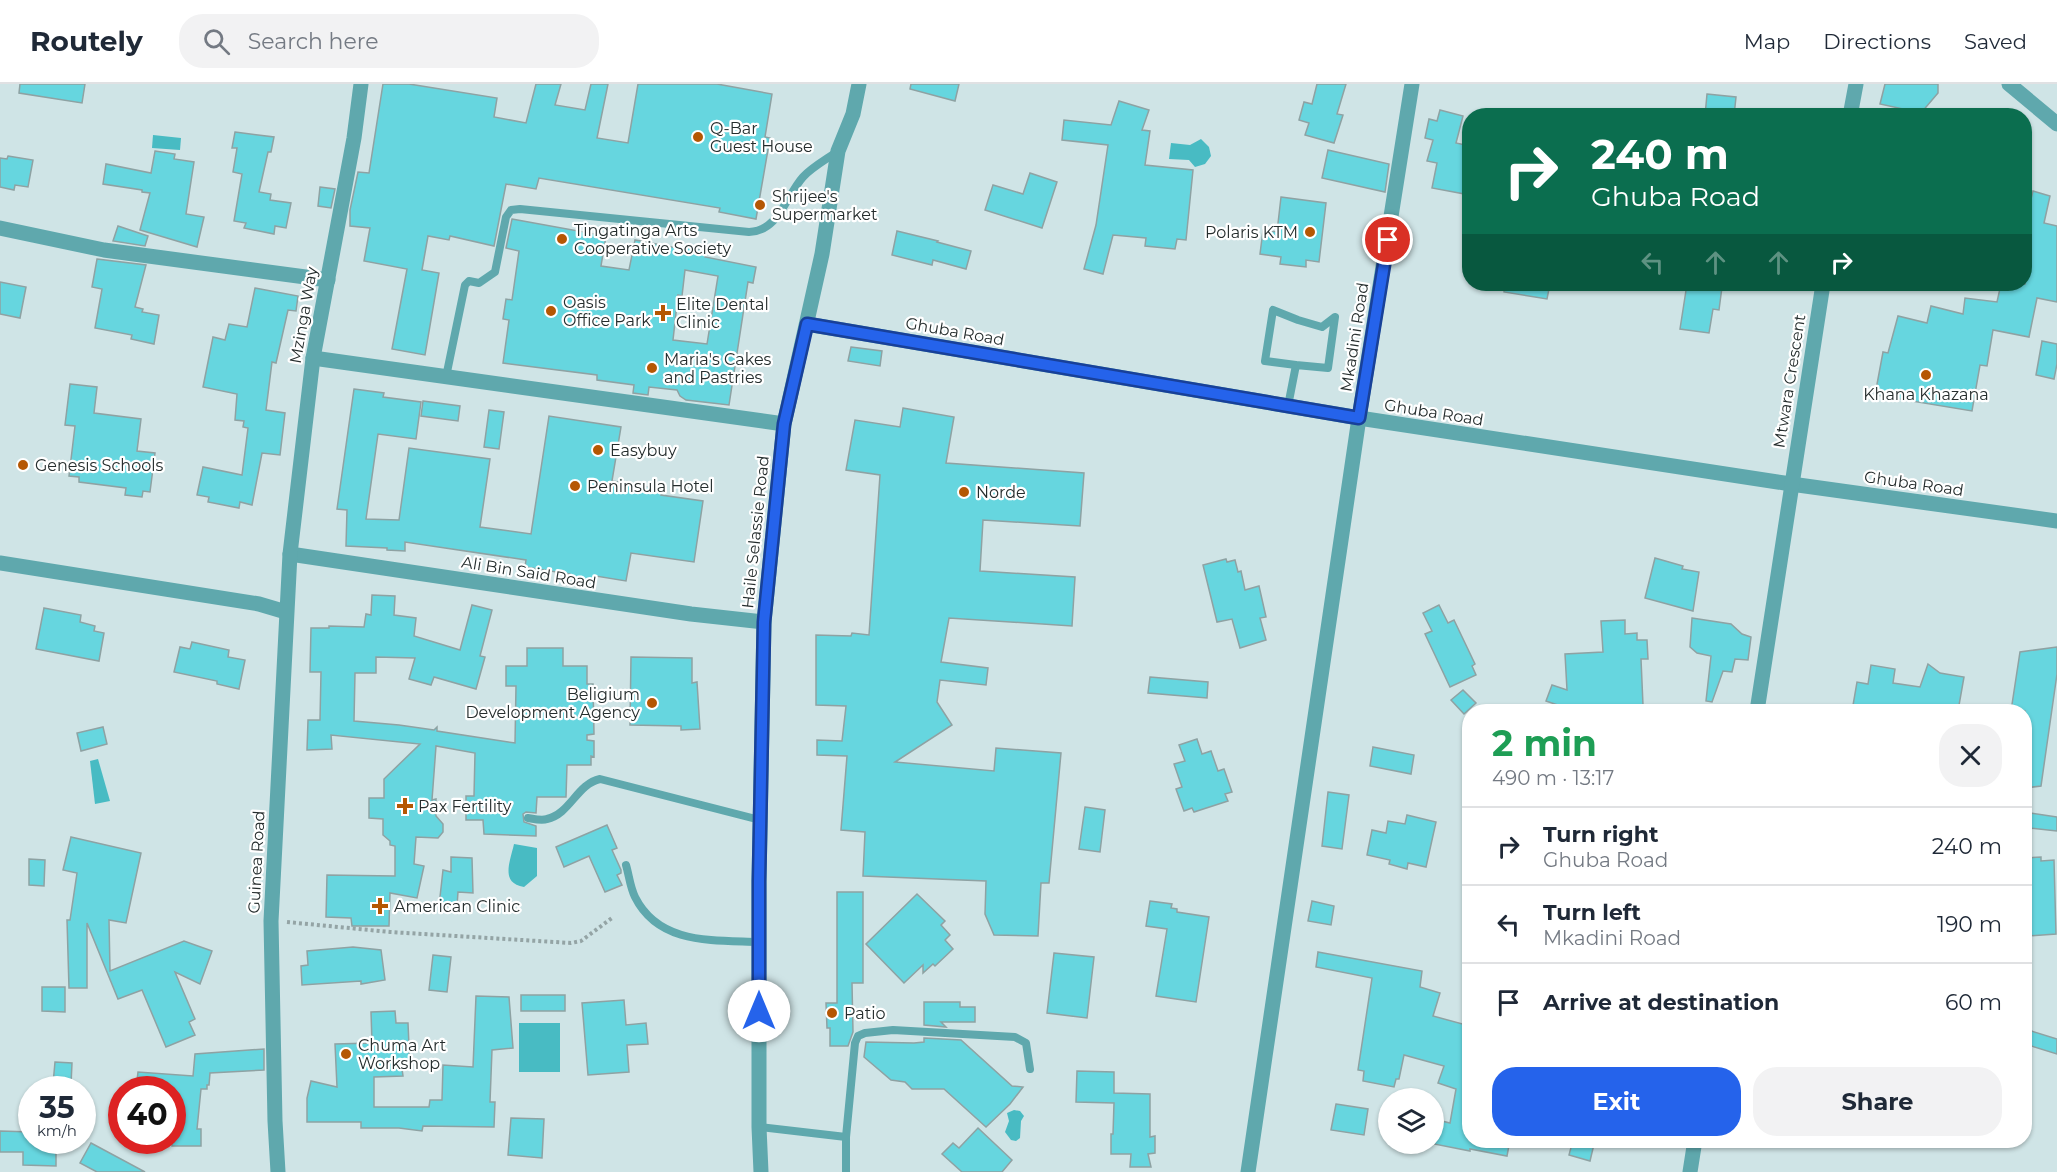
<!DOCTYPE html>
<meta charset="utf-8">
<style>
:root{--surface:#fff;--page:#f2f2f3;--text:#1f2937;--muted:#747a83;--line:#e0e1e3;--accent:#2563eb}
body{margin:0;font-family:Montserrat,sans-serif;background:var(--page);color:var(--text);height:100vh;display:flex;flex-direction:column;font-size:22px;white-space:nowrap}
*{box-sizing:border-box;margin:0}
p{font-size:20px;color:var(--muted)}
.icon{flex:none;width:33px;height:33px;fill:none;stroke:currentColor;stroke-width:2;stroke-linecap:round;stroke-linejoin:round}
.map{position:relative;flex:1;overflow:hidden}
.side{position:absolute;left:1462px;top:620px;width:570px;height:444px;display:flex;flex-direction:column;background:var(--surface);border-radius:24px;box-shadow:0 2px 4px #0004}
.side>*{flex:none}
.guide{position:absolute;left:1462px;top:24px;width:570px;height:183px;border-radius:24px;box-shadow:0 2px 4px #0004;background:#0b6e4f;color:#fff;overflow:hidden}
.controls{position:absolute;left:1378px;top:1004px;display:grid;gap:12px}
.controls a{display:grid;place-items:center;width:66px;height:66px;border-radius:50%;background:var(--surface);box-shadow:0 2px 4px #0004;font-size:30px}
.speed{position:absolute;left:18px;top:992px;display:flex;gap:12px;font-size:30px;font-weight:700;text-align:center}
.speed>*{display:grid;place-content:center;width:78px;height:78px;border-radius:50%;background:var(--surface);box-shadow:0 2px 4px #0004;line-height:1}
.speed small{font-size:15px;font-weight:400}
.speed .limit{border:9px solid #d22;background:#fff;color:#111}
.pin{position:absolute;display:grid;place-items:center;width:51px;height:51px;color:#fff;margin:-26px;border:3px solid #fff;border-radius:50%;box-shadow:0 2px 6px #0007}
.me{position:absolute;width:66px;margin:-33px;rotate:0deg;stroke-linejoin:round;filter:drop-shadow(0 0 4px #0008)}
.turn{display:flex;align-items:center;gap:21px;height:126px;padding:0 30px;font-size:27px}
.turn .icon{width:78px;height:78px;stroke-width:2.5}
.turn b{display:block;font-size:42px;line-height:51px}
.lanes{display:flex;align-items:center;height:57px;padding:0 30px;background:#0003;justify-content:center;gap:30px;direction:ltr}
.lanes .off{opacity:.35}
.round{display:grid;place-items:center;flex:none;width:63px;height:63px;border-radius:24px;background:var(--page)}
.headline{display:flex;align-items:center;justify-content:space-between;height:102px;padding:0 30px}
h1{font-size:36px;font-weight:700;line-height:45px;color:#1e9e55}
.button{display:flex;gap:12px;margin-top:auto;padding:12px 30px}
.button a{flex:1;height:69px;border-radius:24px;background:var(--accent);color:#fff;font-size:24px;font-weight:700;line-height:69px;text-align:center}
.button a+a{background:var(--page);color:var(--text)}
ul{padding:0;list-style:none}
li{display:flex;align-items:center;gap:18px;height:78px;padding:0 30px;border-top:2px solid var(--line)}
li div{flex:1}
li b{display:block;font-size:22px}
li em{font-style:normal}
header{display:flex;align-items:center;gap:36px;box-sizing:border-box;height:84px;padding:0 30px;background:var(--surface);border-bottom:2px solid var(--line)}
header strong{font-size:28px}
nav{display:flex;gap:33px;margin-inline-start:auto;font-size:21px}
.search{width:420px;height:54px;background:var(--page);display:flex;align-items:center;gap:15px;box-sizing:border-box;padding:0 21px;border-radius:24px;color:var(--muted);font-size:22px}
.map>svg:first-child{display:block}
.water{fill:#48bbc3}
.building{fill:#66d6df;stroke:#8ea2a3;stroke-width:1.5;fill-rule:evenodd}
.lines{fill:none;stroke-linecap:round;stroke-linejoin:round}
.path{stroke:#94a4a5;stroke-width:4;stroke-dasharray:3 3;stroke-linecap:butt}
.service{stroke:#5fa8ad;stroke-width:8}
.minor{stroke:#5fa8ad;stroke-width:15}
.tertiary{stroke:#5fa8ad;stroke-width:15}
.route-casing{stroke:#184099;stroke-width:15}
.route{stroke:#2563eb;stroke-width:10}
.poi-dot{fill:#b55703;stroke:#fff;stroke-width:2}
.labels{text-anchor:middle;stroke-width:4.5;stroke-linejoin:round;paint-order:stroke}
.poi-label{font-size:16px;fill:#252d2d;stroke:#fff;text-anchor:start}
.street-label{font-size:16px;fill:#252d2d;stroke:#fff}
</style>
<header>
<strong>Routely</strong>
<div class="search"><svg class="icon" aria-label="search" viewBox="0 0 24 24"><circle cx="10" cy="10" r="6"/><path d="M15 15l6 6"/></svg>Search here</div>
<nav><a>Map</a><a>Directions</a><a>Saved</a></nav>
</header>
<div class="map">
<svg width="2057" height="1088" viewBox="0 0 2057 1088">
<rect width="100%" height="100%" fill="#cfe4e6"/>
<!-- water -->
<g class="water">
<path d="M153 51 181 54 180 66 152 64Z"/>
<path d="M1201 55 1209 63 1211 72 1205 80 1195 83 1189 76 1169 75 1171 59 1190 61Z"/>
<path d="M98 675 110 717 95 720 90 677Z"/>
<path d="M514 760 537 764V792L524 803C500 799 510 778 514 760Z"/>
<rect x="519" y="939" width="41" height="49"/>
<path d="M1014 1026 1020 1027 1024 1032 1021 1037 1020 1054 1016 1057 1011 1056 1005 1048 1009 1037 1007 1029Z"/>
</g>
<!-- building -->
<g class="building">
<path d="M20 0H85L82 19 19 9Z"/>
<path d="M383 0H409L497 14 494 33 526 39 536 0H561L555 21 585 26 591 0H608L597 54 628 59 638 0H717L772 10 765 53 770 54 756 135 719 128 720 124 539 94 536 105 506 100 494 162 450 152 449 156 428 152 422 186 439 189 425 271 392 265 407 185 364 177 370 144 350 142V126L358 88 369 89Z"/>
<path d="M911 0H959L955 17 910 5Z"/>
<path d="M1317 0H1346L1337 30 1343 31 1334 59 1305 51 1309 39 1299 36 1304 18 1312 20Z"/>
<path d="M1885 0H1938V9L1921 29 1880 20Z"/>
<path d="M1707 10 1736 13 1734 32H1705Z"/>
<path d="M1119 17 1149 26 1142 46 1150 47 1145 81 1193 86 1186 156 1177 155 1175 165 1145 162 1146 154 1113 151 1103 190 1084 185 1096 141 1108 61 1062 56 1064 36 1111 41Z"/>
<path d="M1440 26 1463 32 1456 59 1470 62V111L1432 104 1437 79 1427 77 1433 56 1425 54 1429 35 1437 37Z"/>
<path d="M235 48 274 53 271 68H268L259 108 271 110 270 116 291 119 286 144 275 142 274 150 244 144 246 139 234 137 242 90 233 88 237 64H232Z"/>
<path d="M1328 66 1389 80 1385 108 1322 94Z"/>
<path d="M155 67 175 70 174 75 194 78 186 130 204 133 197 163 140 146 150 109 142 108V106L103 100 106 80 151 89Z"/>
<path d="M8 72 33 76 28 103 15 101 14 106 0 103V74L7 75Z"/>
<path d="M1030 89 1057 98 1042 144 985 126 993 101 1023 110Z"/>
<path d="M320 103 335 105 331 124 318 122Z"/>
<path d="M2033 107 2050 112 2044 139 2057 142V218L2037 214 2029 253 1993 246 1987 282 1980 281 1972 327 1875 311 1883 268 1888 269 1898 232 1927 239 1931 222 1963 230 1965 214 1997 218 2001 200H2025V139Z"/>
<path d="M1281 113 1326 119 1319 178 1306 176V183L1280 180 1281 173 1260 170 1263 146 1277 148Z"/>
<path d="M512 135 606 152 601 182 629 186 635 156 682 165 683 162 706 167 705 173 756 183 753 199 748 198 729 321 686 316 680 312 677 306 649 303 648 311 633 309 634 301 597 296V291L503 279 509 236 503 235 506 215 512 216 519 167 506 164ZM685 186 718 192 707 260 673 256 678 211 682 212Z"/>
<path d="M118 142 148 152 145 162 113 157Z"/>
<path d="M897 147 938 157 937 158 971 167 966 185 933 176 932 181 892 171Z"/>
<path d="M97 175 146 181 135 223 143 225 142 228 159 231 154 260 131 255 132 251 95 244 102 205 92 203Z"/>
<path d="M0 198 26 203 20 234 0 230Z"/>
<path d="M1505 200H1550L1547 215 1504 208Z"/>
<path d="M1687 200H1716V202L1722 203 1719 226 1713 225 1709 249 1680 245Z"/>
<path d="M255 204 298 212 296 227 288 226 276 279 272 278 266 326 285 329 280 371 262 369 252 421 240 418 239 424 208 418 209 413 197 411 203 383 242 391 248 344 243 343 244 337 235 336 237 310 203 303 213 253 225 256 229 240 247 243Z"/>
<path d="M2042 257 2057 260V280L2054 295 2036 291Z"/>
<path d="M851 263 882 267 880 282 848 277Z"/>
<path d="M70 300 97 303 94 329 141 335 137 367 155 369 150 408 143 407 142 413 125 411 126 404 79 398V393L69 392 75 342 65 341Z"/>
<path d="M354 305 384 309 383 313 421 318 416 355 378 350 366 435 399 436 409 364 490 375 480 443 531 450 549 332 621 343 612 397 662 405 661 411 703 417 694 478 631 469 626 497 596 492 595 498 569 493 570 490 525 483 526 476 405 458V467L387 466V464L346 462 347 426 337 425Z"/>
<path d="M423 317 460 322 458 337 421 332Z"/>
<path d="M903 324 954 333 946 379 1084 389 1080 442 983 436 980 487 1075 493 1072 542 949 534 941 578 988 584 986 601 940 596 937 618 952 641 895 678 994 687 996 664 1061 669 1049 799H1041L1038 852 994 851 985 830 986 797 863 792 865 748 841 746 847 672 817 671V656L842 657 846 622 816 621V551L851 552 852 549 869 551 880 391 846 386 855 336 900 343Z"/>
<path d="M489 326 504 328 499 365 484 363Z"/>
<path d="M1655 474 1683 482 1682 485 1699 488 1693 527 1645 514Z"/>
<path d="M1226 475 1227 478 1235 476 1238 488 1241 487 1245 506 1259 502 1266 533 1260 534 1266 556 1240 564 1232 535 1217 538 1203 481Z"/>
<path d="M372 511 395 512 394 531 416 534 414 552 460 566 472 521 492 526 480 572 485 573 476 605 434 593 431 601 409 595 415 574 376 573V589H355L354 637 399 641 434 646 437 643V647L515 659 516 602H506V582H527V564H563V582H587V600H593L594 650 587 651V656L594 657V673L591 672V681H567L566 713H537L536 729 526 728 523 730 524 738 536 742V752L484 750 483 736H466V712H474L475 669 436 662 432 716 436 715V732L443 740V748L438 754 416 753 414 780 424 782 417 814 390 809 389 842H352L351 834 326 833 327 791 395 792V762L390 761V757L383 751V735L369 734V714H384V695L420 660 331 651 332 665 307 666 308 636H320L321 588H310L311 544H329V542L364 543 366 530 371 531Z"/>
<path d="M1439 521 1448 539 1454 536 1475 580 1472 582 1476 591 1450 603 1425 550 1432 547 1423 529Z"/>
<path d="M44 524 81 531 80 538 95 542 94 547 104 549 99 577 36 565Z"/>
<path d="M1692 534 1731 540 1742 550 1751 553 1748 576 1735 575 1732 588 1723 587 1712 618 1706 617 1711 572 1697 569 1690 563Z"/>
<path d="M1625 536V550L1637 549V556H1647L1648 575H1641L1643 621 1582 624V627H1575L1546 617 1552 601 1567 606 1565 570 1603 568 1601 537Z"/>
<path d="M192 558 229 566 228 573 245 576 239 605 217 600V597L174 588 180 563 190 565Z"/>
<path d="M2057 563V590L2041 702 2025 704V627H2011L2020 568Z"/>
<path d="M631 573 692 574V599L697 598 700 645 681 646V642L630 641Z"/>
<path d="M1928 580 1940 589 1964 593 1958 627H1852L1857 598 1868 600 1871 581 1895 585 1893 599 1920 603Z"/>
<path d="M1150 593 1208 598 1207 614 1148 609Z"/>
<path d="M1463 606 1476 619 1464 630 1451 616Z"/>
<path d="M103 643 107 660 81 667 77 649Z"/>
<path d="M1197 655 1202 670 1211 667 1218 687 1224 685 1232 708 1225 710 1228 717 1194 728 1192 724 1184 727 1176 705 1182 703 1174 680 1185 677 1179 661Z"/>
<path d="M1373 663 1414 671 1411 690 1370 682Z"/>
<path d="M1328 708 1349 711 1342 765 1322 762Z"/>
<path d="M1085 723 1105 726 1100 768 1079 765Z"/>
<path d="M2030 729 2057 733V747L2029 744Z"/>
<path d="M1407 731 1436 738 1426 783 1408 779 1407 785 1389 780 1390 776 1367 771 1372 746 1386 749 1388 737 1405 740Z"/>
<path d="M607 741 617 764 612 766 621 786V789L617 791 622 801 605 808 589 772 564 783 556 763Z"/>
<path d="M71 753 141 769 126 839 109 836 110 887 184 857 212 867 200 900 175 888 195 935 189 938 195 951 166 963 142 906 118 915 87 839V904H69L67 836H70L77 789 63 786Z"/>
<path d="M451 773 472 774 473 809 458 808 457 822H439L443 786 451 788Z"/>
<path d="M2041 773V777L2054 776 2056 850 2028 852 2027 831H2025V774Z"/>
<path d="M29 775 45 776 44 802 29 801Z"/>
<path d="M837 808H863V899H852L853 948 848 962H830V944H827L826 919H837Z"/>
<path d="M917 810 945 837 941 841 950 851 945 856 953 865 935 882 933 880 923 889V881L904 899 866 860Z"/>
<path d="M1150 817 1172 820 1171 824 1177 825V828L1209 833 1196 918 1156 912 1167 845 1146 842Z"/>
<path d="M1312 817 1334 822 1331 841 1308 837Z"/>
<path d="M353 863 381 866 385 896 361 900V897L302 901 301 882 308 881 307 867Z"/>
<path d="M1318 868 1422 887 1420 903 1440 909 1433 932 1470 942V962L1468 971 1470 972V1056H1510L1507 1072 1470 1065V1067L1434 1060V1035L1450 1039 1456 1005 1438 999 1444 982 1404 971 1399 995H1396L1394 1003 1363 997 1364 987 1358 986 1372 894 1316 883Z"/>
<path d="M1054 869 1094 873 1087 934 1047 929Z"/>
<path d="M433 871 451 873 447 908 429 906Z"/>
<path d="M42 903H65V928L42 927Z"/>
<rect x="521" y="911" width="44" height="16"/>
<path d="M476 912 509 913 513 964 492 966 490 1018H495L494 1043 423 1042 422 1047 399 1044H361V1038H307V1014L311 997 337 1003 335 960 372 959 371 928 395 927 396 939H408L410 985H402L403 992 374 993V1023H429L430 1016H442L443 981 473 983Z"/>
<path d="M624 916 626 941 646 939 648 960 627 961 629 988 588 991 582 919Z"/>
<path d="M924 918H960V923H975V938H941L946 943 924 941Z"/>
<path d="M2025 945 2057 955V970L2025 960Z"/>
<path d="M924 954 961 956 1012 1002 1023 1003 1010 1020 986 1043 944 1005H912L905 998 891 996 864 973 866 958 914 959 924 958Z"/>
<path d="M264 965V986L210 989 209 1001H207V1005H201L197 1045H201V1062H172V1005H136L138 988 193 992 195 970Z"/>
<path d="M55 978 72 979 71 1001 53 1000Z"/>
<path d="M1077 987 1114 988V1009L1150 1010V1053L1155 1052V1069L1148 1070 1151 1083H1130L1131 1070H1111V1050H1113L1114 1019 1076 1018Z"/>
<path d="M1336 1020 1368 1025 1364 1051 1331 1046Z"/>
<path d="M511 1034 544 1035 542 1074 508 1071Z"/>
<path d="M978 1044 1012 1076 1002 1088H962L942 1070 953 1059 959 1064Z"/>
<path d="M0 1047 32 1048V1056H56V1082L23 1081V1068H0Z"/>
<path d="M1573 1056H1595L1590 1077 1569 1071Z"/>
<path d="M91 1059 145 1088H97L80 1079Z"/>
</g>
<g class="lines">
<!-- path -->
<path class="path" d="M287 838 390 848 571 859 581 857 612 834"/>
<!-- service -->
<g class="service">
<path d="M446 293 465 201 469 197 479 199 495 188 506 133 511 126 520 125 749 148C779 147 786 112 803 93 812 83 827 75 838 67"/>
<path d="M1288 322 1296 281 1328 284 1335 233 1322 243 1298 236 1273 226 1265 277 1296 281"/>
<path d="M528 734C534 735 542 737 547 735 570 730 577 700 600 695L760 736"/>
<path d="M626 781C629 791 630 803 635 813 659 861 713 856 759 858"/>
<path d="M759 1043 846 1053"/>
<path d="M846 1088V1053L855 959 858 952 865 949 893 946 1015 953 1026 959 1030 985"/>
</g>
<!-- minor -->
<g class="minor">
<path d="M2009 0 2057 40"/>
<path d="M1850 32 1856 0"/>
<path d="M0 144 104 166 328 196"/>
<path d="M807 240 1359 334 1791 400 2057 437"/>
<path d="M313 274 784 340"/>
<path d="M290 470 691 530 764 538"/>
<path d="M0 479 259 520 286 528"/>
<path d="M1757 627 1823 200"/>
<path d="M278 1088 275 1037 271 837 290 470 313 274 354 54 361 0"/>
<path d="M1248 1088 1359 334 1412 0"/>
<path d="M1690 1088 1695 1056"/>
</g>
<!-- tertiary -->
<path class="tertiary" d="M761 1088 759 1043V797L764 538 784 340 822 170 838 67 853 30 859 0"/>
</g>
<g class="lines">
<defs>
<path id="route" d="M759 927V797L764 538 784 340 807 240 1359 334 1388 156"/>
</defs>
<!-- route casing -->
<use href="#route" class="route-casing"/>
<!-- route -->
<use href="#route" class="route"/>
</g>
<!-- markers -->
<g class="poi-dot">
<circle cx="698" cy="53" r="6"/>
<circle cx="760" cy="121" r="6"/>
<circle cx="1310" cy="148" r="6"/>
<circle cx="562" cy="155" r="6"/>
<circle cx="551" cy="227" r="6"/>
<path d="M660 220h6v6h6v6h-6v6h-6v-6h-6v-6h6z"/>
<circle cx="652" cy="284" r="6"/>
<circle cx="1926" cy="291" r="6"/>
<circle cx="598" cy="366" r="6"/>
<circle cx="23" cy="381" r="6"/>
<circle cx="575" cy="402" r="6"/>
<circle cx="964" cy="408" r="6"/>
<circle cx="652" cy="619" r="6"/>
<path d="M402 713h6v6h6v6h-6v6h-6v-6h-6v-6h6z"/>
<path d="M377 813h6v6h6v6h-6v6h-6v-6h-6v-6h6z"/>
<circle cx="832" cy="929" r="6"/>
<circle cx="346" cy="970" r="6"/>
</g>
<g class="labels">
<!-- poi labels -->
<g class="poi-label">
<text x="710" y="50">Q-Bar<tspan x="710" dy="18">Guest House</tspan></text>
<text x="772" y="118">Shrijee's<tspan x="772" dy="18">Supermarket</tspan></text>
<text x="574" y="152">Tingatinga Arts<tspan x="574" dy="18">Cooperative Society</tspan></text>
<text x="1298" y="154" text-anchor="end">Polaris KTM</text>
<text x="563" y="224">Oasis<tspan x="563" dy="18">Office Park</tspan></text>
<text x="676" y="226">Elite Dental<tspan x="676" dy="18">Clinic</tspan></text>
<text x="664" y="281">Maria's Cakes<tspan x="664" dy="18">and Pastries</tspan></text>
<text x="1926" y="316" text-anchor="middle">Khana Khazana</text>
<text x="610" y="372">Easybuy</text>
<text x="35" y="387">Genesis Schools</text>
<text x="587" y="408">Peninsula Hotel</text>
<text x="976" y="414">Norde</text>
<text x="640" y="616" text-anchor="end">Beligium<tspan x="640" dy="18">Development Agency</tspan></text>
<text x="418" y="728">Pax Fertility</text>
<text x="394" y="828">American Clinic</text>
<text x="844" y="935">Patio</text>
<text x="358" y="967">Chuma Art<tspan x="358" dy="18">Workshop</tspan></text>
</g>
<!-- street labels -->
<g class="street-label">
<text transform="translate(303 231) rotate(-80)" y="6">Mzinga Way</text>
<text transform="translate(955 247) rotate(10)" y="6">Ghuba Road</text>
<text transform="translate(1354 253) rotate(-81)" y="6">Mkadini Road</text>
<text transform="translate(1789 297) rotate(-81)" y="6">Mtwara Crescent</text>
<text transform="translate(1434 328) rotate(9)" y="6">Ghuba Road</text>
<text transform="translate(1914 399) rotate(8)" y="6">Ghuba Road</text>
<text transform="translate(755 448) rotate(-84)" y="6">Haile Selassie Road</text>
<text transform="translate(529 488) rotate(9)" y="6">Ali Bin Said Road</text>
<text transform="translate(256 778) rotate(-87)" y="6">Guinea Road</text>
</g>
</g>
</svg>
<div class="controls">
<a><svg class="icon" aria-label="layers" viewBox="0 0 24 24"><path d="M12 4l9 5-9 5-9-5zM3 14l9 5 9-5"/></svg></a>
</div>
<div class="speed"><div>35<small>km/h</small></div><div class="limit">40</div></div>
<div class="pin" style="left:1388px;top:156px;background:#d93025"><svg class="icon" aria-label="arrive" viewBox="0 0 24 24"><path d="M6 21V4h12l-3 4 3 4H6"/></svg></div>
<svg class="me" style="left:759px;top:927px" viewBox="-20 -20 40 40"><circle r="19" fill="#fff"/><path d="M0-13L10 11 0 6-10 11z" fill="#2563eb"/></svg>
<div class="guide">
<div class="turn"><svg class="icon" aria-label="right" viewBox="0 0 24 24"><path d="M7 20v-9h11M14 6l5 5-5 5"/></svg><div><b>240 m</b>Ghuba Road</div></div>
<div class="lanes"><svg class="icon off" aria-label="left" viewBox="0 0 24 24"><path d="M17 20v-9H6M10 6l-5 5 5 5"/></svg><svg class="icon off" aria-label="ahead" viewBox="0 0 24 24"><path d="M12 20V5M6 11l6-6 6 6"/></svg><svg class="icon off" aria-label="ahead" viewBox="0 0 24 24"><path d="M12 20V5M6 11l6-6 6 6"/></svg><svg class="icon" aria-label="right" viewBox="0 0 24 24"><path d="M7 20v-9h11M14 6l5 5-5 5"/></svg></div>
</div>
<section class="side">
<div class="headline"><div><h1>2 min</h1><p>490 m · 13:17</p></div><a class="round"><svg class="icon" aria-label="close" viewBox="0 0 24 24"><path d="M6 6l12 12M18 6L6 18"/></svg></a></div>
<ul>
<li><svg class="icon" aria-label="right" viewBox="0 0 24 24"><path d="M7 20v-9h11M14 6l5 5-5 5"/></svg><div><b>Turn right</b><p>Ghuba Road</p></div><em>240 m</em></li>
<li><svg class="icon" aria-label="left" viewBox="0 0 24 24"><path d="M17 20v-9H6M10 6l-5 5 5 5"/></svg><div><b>Turn left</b><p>Mkadini Road</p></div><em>190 m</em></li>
<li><svg class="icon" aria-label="arrive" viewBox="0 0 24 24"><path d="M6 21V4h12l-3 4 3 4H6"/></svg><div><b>Arrive at destination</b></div><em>60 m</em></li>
</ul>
<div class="button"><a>Exit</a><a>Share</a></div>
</section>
</div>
